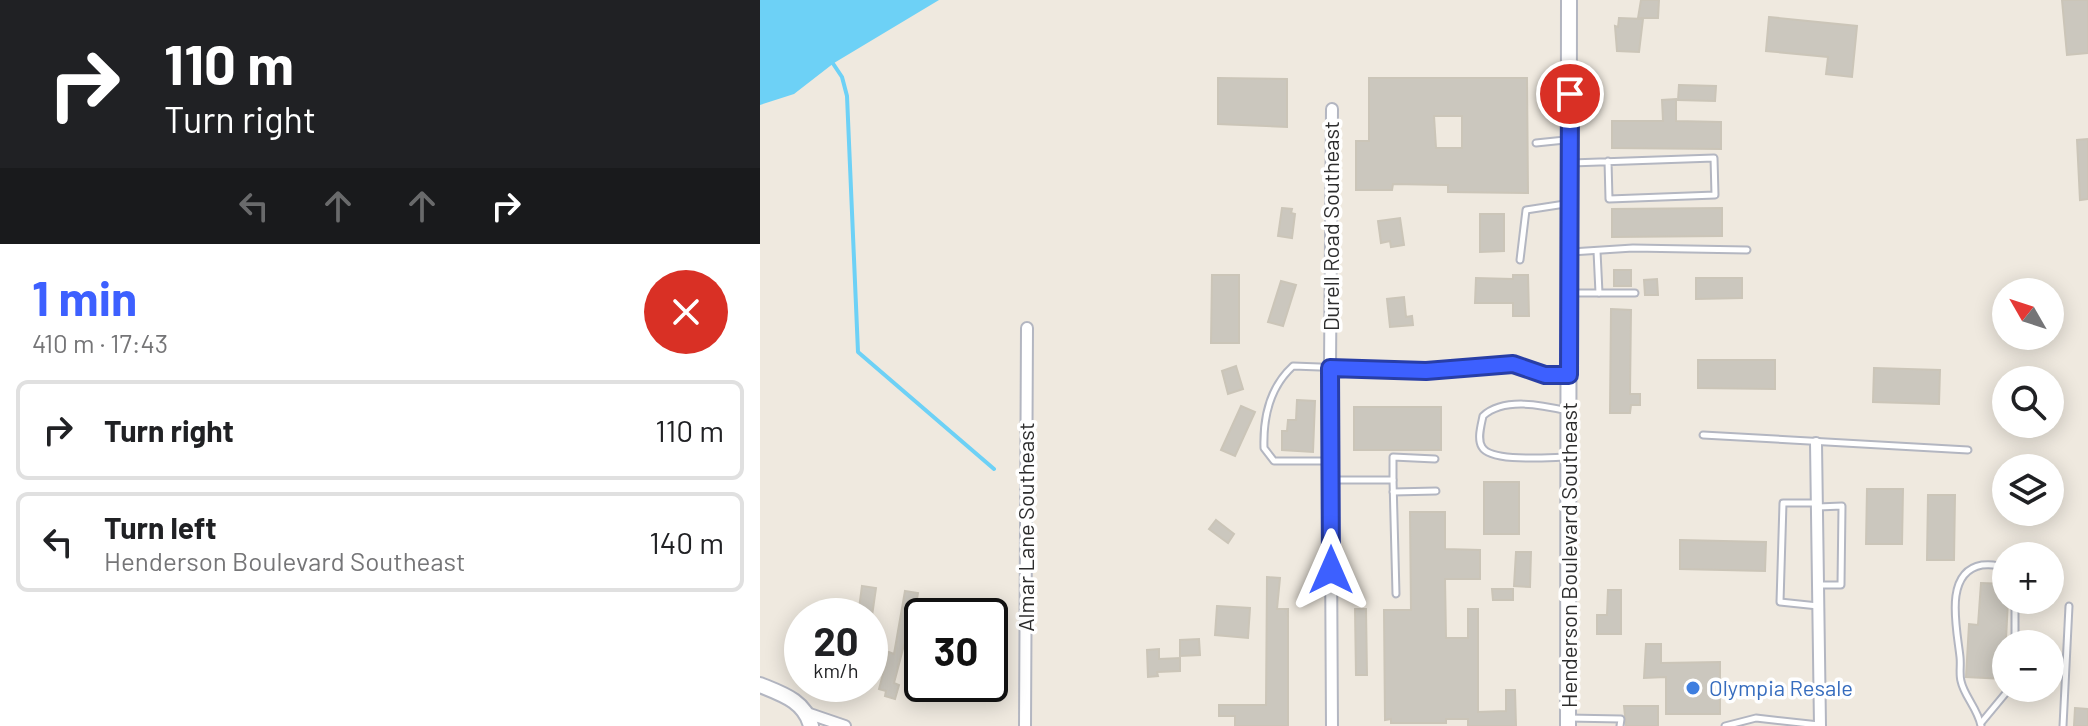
<!DOCTYPE html>
<meta charset="utf-8">
<style>
:root{--surface:#fff;--page:#f6f6f6;--text:#202124;--muted:#757577;--line:#e0e0e0;--accent:#3d60ff}
body{margin:0;font-family:Barlow,sans-serif;background:var(--page);color:var(--text);height:100vh;display:flex;flex-direction:column;font-size:30px;white-space:nowrap}
*{box-sizing:border-box;margin:0}
p{font-size:26px;color:var(--muted)}
.icon{flex:none;width:44px;height:44px;fill:none;stroke:currentColor;stroke-width:2;stroke-linecap:round;stroke-linejoin:round}
.map{position:relative;flex:1;overflow:hidden}
.side{display:flex;flex-direction:column;background:var(--surface);width:760px}
.side>*{flex:none}
.guide{background:#202124;color:#fff;overflow:hidden}
.needle{width:52px;rotate:309deg}
.tools{position:absolute;left:1232px;top:278px;display:grid;gap:16px}
.tools a{display:grid;place-items:center;width:72px;height:72px;border-radius:50%;background:var(--surface);box-shadow:0 4px 20px #0003;font-size:40px}
.speed{position:absolute;left:24px;top:598px;display:flex;gap:16px;font-size:40px;font-weight:700;text-align:center}
.speed>*{display:grid;place-content:center;width:104px;height:104px;border-radius:50%;background:var(--surface);box-shadow:0 4px 20px #0003;line-height:1}
.speed small{font-size:20px;font-weight:400}
.speed .limit{border:4px solid #111;border-radius:12px;background:#fff;color:#111}
.pin{position:absolute;display:grid;place-items:center;width:68px;height:68px;color:#fff;margin:-34px;border:4px solid #fff;border-radius:50%;box-shadow:0 2px 8px #0007}
.me{position:absolute;width:88px;margin:-44px;rotate:0deg;stroke-linejoin:round;filter:drop-shadow(0 0 6px #0008)}
.turn{display:flex;align-items:center;gap:28px;height:168px;padding:0 32px;font-size:36px}
.turn .icon{width:104px;height:104px;stroke-width:2.5}
.turn b{display:block;font-size:56px;line-height:68px}
.lanes{display:flex;align-items:center;height:76px;padding:0 32px;background:#0003;justify-content:center;gap:40px;direction:ltr}
.lanes .off{opacity:.35}
.round{display:grid;place-items:center;flex:none;width:84px;height:84px;border-radius:42px;background:var(--page)}
.headline{display:flex;align-items:center;justify-content:space-between;height:136px;padding:0 32px}
h1{font-size:48px;font-weight:700;line-height:60px;color:var(--accent)}
ul{padding:0;list-style:none}
li{display:flex;align-items:center;gap:24px;height:100px;margin:0 16px 12px;padding:0 16px;border:4px solid var(--line);border-radius:12px}
li div{flex:1}
li b{display:block;font-size:30px}
li em{font-style:normal}
main{display:flex;flex:1;min-height:0}
.map>svg:first-child{display:block}
.water{fill:#6dd1f6}
.lines{fill:none;stroke-linecap:round;stroke-linejoin:round}
.stream{stroke:#6dd1f6;stroke-width:4}
.building{fill:#cbc7be;stroke:#cbc5b8;stroke-width:2;fill-rule:evenodd}
.lane-casing{stroke:#b3b6c1;stroke-width:9}
.street-casing{stroke:#b3b6c1;stroke-width:14}
.secondary-casing{stroke:#b3b6c1;stroke-width:18}
.lane{stroke:#fff;stroke-width:5}
.street{stroke:#fff;stroke-width:10}
.secondary{stroke:#fff;stroke-width:14}
.route-casing{stroke:#283ea6;stroke-width:20}
.route{stroke:#3d60ff;stroke-width:14}
.shop-dot{fill:#3f7fe0;stroke:#fff;stroke-width:3}
.labels{text-anchor:middle;stroke-width:7;stroke-linejoin:round;paint-order:stroke}
.street-label{font-size:22px;fill:#2d2d2d;stroke:#fff}
.shop-label{font-size:22px;fill:#366cbe;stroke:#fff;text-anchor:start}
</style>
<main>
<section class="side">
<div class="guide">
<div class="turn"><svg class="icon" aria-label="right" viewBox="0 0 24 24"><path d="M7 20v-9h11M14 6l5 5-5 5"/></svg><div><b>110 m</b>Turn right</div></div>
<div class="lanes"><svg class="icon off" aria-label="left" viewBox="0 0 24 24"><path d="M17 20v-9H6M10 6l-5 5 5 5"/></svg><svg class="icon off" aria-label="ahead" viewBox="0 0 24 24"><path d="M12 20V5M6 11l6-6 6 6"/></svg><svg class="icon off" aria-label="ahead" viewBox="0 0 24 24"><path d="M12 20V5M6 11l6-6 6 6"/></svg><svg class="icon" aria-label="right" viewBox="0 0 24 24"><path d="M7 20v-9h11M14 6l5 5-5 5"/></svg></div>
</div>
<div class="headline"><div><h1>1 min</h1><p>410 m · 17:43</p></div><a class="round" style="background:#d93025;color:#fff"><svg class="icon" aria-label="close" viewBox="0 0 24 24"><path d="M6 6l12 12M18 6L6 18"/></svg></a></div>
<ul>
<li><svg class="icon" aria-label="right" viewBox="0 0 24 24"><path d="M7 20v-9h11M14 6l5 5-5 5"/></svg><div><b>Turn right</b></div><em>110 m</em></li>
<li><svg class="icon" aria-label="left" viewBox="0 0 24 24"><path d="M17 20v-9H6M10 6l-5 5 5 5"/></svg><div><b>Turn left</b><p>Henderson Boulevard Southeast</p></div><em>140 m</em></li>
</ul>
</section>
<div class="map">
<svg width="1328" height="726" viewBox="0 0 1328 726">
<rect width="100%" height="100%" fill="#efe9df"/>
<!-- water -->
<path class="water" d="M0 0H179L74 63 34 94 0 105Z"/>
<g class="lines">
<!-- stream -->
<path class="stream" d="M72 62 82 77 87 96 98 352 234 469"/>
</g>
<!-- building -->
<g class="building">
<path d="M881 0H899L898 18H878Z"/>
<path d="M1302 0H1328V53L1307 55Z"/>
<path d="M1009 17 1097 26 1092 77 1066 74 1068 57 1006 51Z"/>
<path d="M859 18 883 19 879 52 857 51 855 26 858 27Z"/>
<path d="M458 78 527 79V127L458 124Z"/>
<path d="M609 78H767L768 193 688 192V185L633 184 632 190H596V141H609ZM674 116H702V148H676Z"/>
<path d="M919 85 956 86 955 101 918 100Z"/>
<path d="M916 99V121L961 122V149L852 148V121H903L902 100Z"/>
<path d="M1328 139V199L1320 200 1317 140Z"/>
<path d="M522 208 532 209 531 213 535 214 532 238 518 236Z"/>
<path d="M962 208V236L852 237V209Z"/>
<path d="M720 214H744V251L720 252Z"/>
<path d="M640 218 644 245 631 247 630 241 621 243 618 221Z"/>
<rect x="854" y="270" width="17" height="16"/>
<path d="M452 275H479V343H451Z"/>
<path d="M753 275H768L769 316H753V303H715L716 278 753 279Z"/>
<path d="M936 278H982V298L936 299Z"/>
<path d="M897 279 898 295H885L884 280Z"/>
<path d="M521 281 536 285 523 326 508 322Z"/>
<path d="M644 297 646 317 652 316 653 325 630 327 627 299Z"/>
<path d="M851 309 871 310 870 394H880V405H871L870 413H850Z"/>
<path d="M938 360H1015V389L938 388Z"/>
<path d="M476 366 483 389 468 394 462 371Z"/>
<path d="M1114 368 1180 370 1179 404 1113 402Z"/>
<path d="M537 400 555 401 553 452 522 450V431H527L528 420H536Z"/>
<path d="M481 406 495 412 475 456 461 450Z"/>
<rect x="594" y="407" width="87" height="43"/>
<rect x="724" y="482" width="35" height="52"/>
<path d="M1107 489H1143L1142 544H1106Z"/>
<path d="M1168 495H1195L1194 560H1167Z"/>
<path d="M650 512H685V549L720 550V579H685L686 638H708V609H718V712L746 711V690H755L756 726H708V719H686V723H631V719L625 720 624 610H651Z"/>
<path d="M456 520 474 534 468 543 449 529Z"/>
<path d="M920 540 1006 542 1005 571 920 569Z"/>
<path d="M756 552H771L770 587 754 586Z"/>
<path d="M507 577 520 578 517 609H528V726H475V716H459V705H506Z"/>
<path d="M1221 583 1246 584 1248 600 1244 679 1206 677 1209 624 1218 625Z"/>
<path d="M102 586 116 588 112 616H98Z"/>
<path d="M732 589H753V600H733Z"/>
<path d="M848 590H861V634H837V615H847Z"/>
<path d="M145 591 158 593 149 646 144 645 134 683 139 685 135 699 125 696 126 691 119 689 129 652 134 654Z"/>
<path d="M457 606 490 608 488 638 455 635Z"/>
<path d="M595 609H606L607 675H596Z"/>
<path d="M439 639 440 655 420 656V640Z"/>
<path d="M886 644H901V663L960 662V714H906V677L884 678Z"/>
<path d="M399 649V659L420 658V671L397 672 398 676 388 677 387 650Z"/>
<path d="M864 706H898V726H866Z"/>
<path d="M1315 708 1328 709V726H1314Z"/>
</g>
<g class="lines">
<defs>
<g id="lane">
<path d="M776 143 805 140"/>
<path d="M811 163 954 158 955 195 849 199 848 161"/>
<path d="M837 251 839 293"/>
<path d="M811 252 873 248 987 250"/>
<path d="M760 260 766 210 805 204"/>
<path d="M811 293H875"/>
<path d="M808 411C782 405 744 397 723 416 721 426 717 439 722 447 731 463 791 457 808 457"/>
<path d="M943 435 1208 450"/>
<path d="M570 461H514L504 448C503 418 510 387 533 366L666 371 753 364 785 375H808"/>
<path d="M571 480H633V457L675 459"/>
<path d="M633 480 636 594"/>
<path d="M633 492 676 491"/>
<path d="M1056 503H1023L1020 602 1058 606"/>
<path d="M1058 507 1082 506 1081 585H1059"/>
<path d="M1255 644V600"/>
<path d="M808 718 861 719 860 726"/>
<path d="M1221 723 1250 688"/>
<path d="M965 726 996 718 1059 725"/>
<path d="M1221 726C1218 709 1204 696 1201 681 1199 674 1201 665 1200 657 1197 629 1183 572 1222 565 1231 564 1239 565 1246 569"/>
<path d="M1303 726 1309 606"/>
</g>
<g id="street">
<path d="M1056 443 1060 726"/>
<path d="M44 712 85 726"/>
<path d="M265 726 267 328"/>
<path d="M572 726 570 368 572 109"/>
</g>
<g id="secondary">
<path d="M0 685C22 694 45 701 51 726"/>
<path d="M808 726 809 0"/>
</g>
</defs>
<!-- lane casing -->
<use href="#lane" class="lane-casing"/>
<!-- street casing -->
<use href="#street" class="street-casing"/>
<!-- secondary casing -->
<use href="#secondary" class="secondary-casing"/>
<!-- lane -->
<use href="#lane" class="lane"/>
<!-- street -->
<use href="#street" class="street"/>
<!-- secondary -->
<use href="#secondary" class="secondary"/>
</g>
<g class="lines">
<defs>
<path id="route" d="M571 570 570 368 666 371 753 364 785 375H809L810 94"/>
</defs>
<!-- route casing -->
<use href="#route" class="route-casing"/>
<!-- route -->
<use href="#route" class="route"/>
</g>
<!-- markers -->
<circle class="shop-dot" cx="933" cy="688" r="8"/>
<g class="labels">
<!-- street labels -->
<g class="street-label">
<text transform="translate(571 226) rotate(-90)" y="8">Durell Road Southeast</text>
<text transform="translate(266 527) rotate(-90)" y="8">Almar Lane Southeast</text>
<text transform="translate(809 555) rotate(-90)" y="8">Henderson Boulevard Southeast</text>
</g>
<!-- shop labels -->
<g class="shop-label">
<text x="949" y="696">Olympia Resale</text>
</g>
</g>
</svg>
<div class="tools">
<a><svg class="needle" viewBox="-14 -14 28 28"><path d="M0-13l5 13h-10z" fill="#e53935"/><path d="M0 13l5-13h-10z" fill="#757577"/></svg></a>
<a><svg class="icon" aria-label="search" viewBox="0 0 24 24"><circle cx="10" cy="10" r="6"/><path d="M15 15l6 6"/></svg></a>
<a><svg class="icon" aria-label="layers" viewBox="0 0 24 24"><path d="M12 4l9 5-9 5-9-5zM3 14l9 5 9-5"/></svg></a>
<a>+</a>
<a>−</a>
</div>
<div class="speed"><div>20<small>km/h</small></div><div class="limit">30</div></div>
<div class="pin" style="left:810px;top:94px;background:#d93025"><svg class="icon" aria-label="arrive" viewBox="0 0 24 24"><path d="M6 21V4h12l-3 4 3 4H6"/></svg></div>
<svg class="me" style="left:571px;top:570px" viewBox="-20 -20 40 40"><path d="M0-17L14 15 0 8-14 15z" fill="#3d60ff" stroke="#fff" stroke-width="4"/></svg>
</div>
</main>
